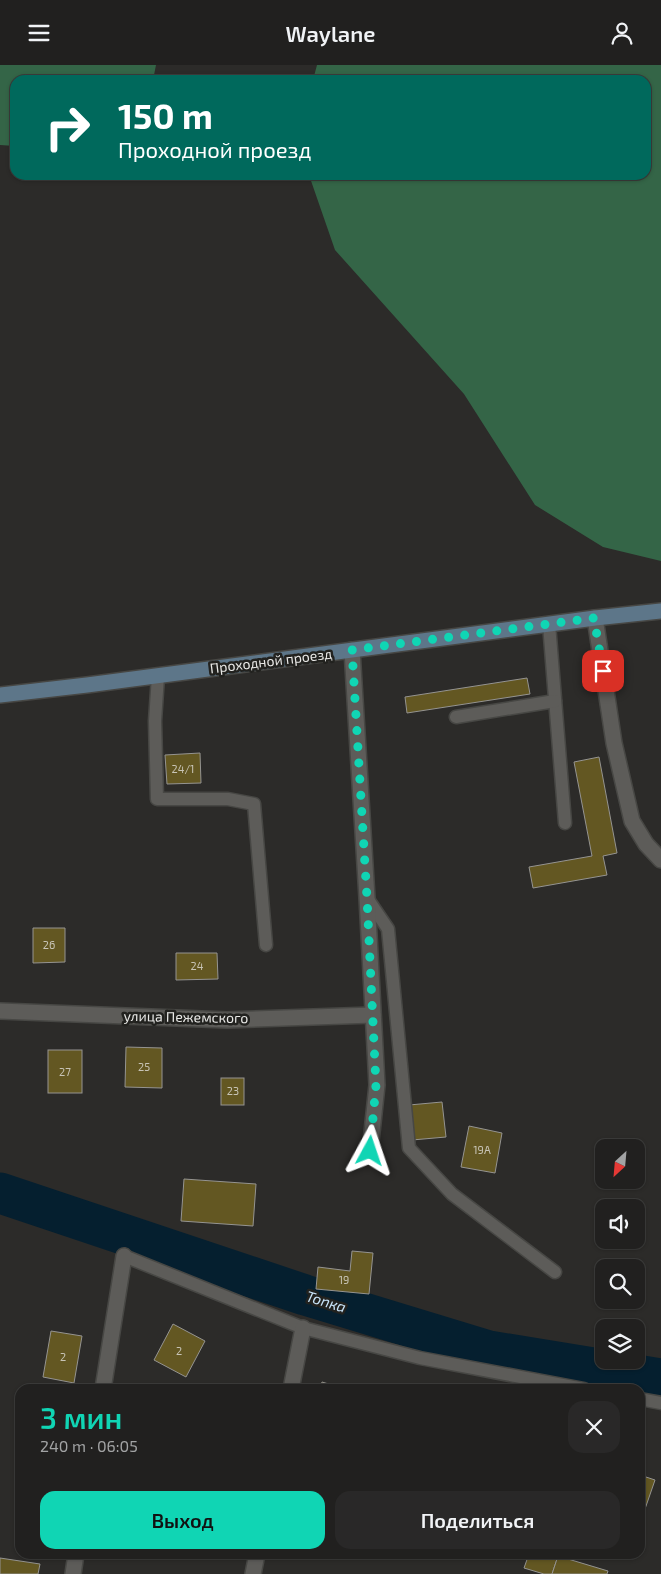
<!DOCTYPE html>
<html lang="ru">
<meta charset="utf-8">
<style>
:root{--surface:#21201f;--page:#292828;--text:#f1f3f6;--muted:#a2a3a4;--line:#3e3e3d;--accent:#10d5b4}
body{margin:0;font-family:"Exo 2",sans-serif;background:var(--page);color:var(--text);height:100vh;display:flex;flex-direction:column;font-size:19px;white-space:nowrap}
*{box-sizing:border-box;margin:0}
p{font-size:16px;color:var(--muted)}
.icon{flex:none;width:28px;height:28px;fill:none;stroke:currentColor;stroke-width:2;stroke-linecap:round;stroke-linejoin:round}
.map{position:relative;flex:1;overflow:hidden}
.side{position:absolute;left:15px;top:1319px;width:630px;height:175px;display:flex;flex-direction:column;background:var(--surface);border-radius:15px;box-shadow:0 1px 4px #0004,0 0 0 1px var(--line)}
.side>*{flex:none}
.banner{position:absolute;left:10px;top:10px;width:641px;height:105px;border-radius:15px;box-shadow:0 1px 4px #0004,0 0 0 1px var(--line);background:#00695c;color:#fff;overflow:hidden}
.needle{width:32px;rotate:206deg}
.tools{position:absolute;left:595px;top:1074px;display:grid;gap:10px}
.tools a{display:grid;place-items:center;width:50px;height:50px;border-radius:10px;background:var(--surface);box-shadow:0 1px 4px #0004,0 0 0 1px var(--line);font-size:25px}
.pin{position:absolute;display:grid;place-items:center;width:42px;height:42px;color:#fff;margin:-21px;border-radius:10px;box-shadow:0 2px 8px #0006}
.me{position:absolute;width:55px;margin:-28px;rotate:5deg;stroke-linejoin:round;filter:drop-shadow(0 0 4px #0008)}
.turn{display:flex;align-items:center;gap:18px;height:105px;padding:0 25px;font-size:22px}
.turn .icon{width:65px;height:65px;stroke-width:2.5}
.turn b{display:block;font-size:35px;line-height:42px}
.round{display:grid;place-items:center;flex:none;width:52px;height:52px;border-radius:15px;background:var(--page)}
.summary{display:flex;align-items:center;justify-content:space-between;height:85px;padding:0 25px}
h1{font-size:30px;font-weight:600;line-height:38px;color:var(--accent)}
.action{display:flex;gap:10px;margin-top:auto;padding:10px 25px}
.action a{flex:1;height:58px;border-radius:15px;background:var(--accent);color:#111;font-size:20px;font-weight:600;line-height:58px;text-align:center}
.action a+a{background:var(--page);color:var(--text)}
header{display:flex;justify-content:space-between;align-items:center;height:65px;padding:0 25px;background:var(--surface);font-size:22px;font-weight:600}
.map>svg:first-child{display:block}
.forest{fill:#346547}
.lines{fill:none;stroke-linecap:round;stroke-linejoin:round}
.river{stroke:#051f2f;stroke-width:41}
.building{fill:#635722;stroke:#959491}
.lane-casing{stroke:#474744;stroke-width:15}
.street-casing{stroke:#474744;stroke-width:18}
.secondary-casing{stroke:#474744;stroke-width:18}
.lane{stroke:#5d5c59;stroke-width:12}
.street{stroke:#5d5c59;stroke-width:15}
.secondary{stroke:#5d7689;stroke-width:15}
.route{stroke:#10d5b4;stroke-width:9;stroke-dasharray:0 16.2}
.labels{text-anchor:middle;stroke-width:5;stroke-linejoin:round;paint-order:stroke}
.number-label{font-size:11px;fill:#c8c4b6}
.street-label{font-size:14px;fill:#e9e9e7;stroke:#22221f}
.water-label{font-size:15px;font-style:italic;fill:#c9e5fa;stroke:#22221f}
</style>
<header><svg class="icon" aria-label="menu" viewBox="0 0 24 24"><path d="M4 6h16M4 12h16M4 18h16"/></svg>Waylane<svg class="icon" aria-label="person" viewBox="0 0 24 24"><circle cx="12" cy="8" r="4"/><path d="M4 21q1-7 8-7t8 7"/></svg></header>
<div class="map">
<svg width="661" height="1509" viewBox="0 0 661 1509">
<rect width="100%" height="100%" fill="#2c2b29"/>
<!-- forest -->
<g class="forest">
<path d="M0 0H156L153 15H15V81L0 80Z"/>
<path d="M317 0H661V496L603 482 535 440 464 329 335 185 309 110H646V15H313Z"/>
</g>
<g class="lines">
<!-- river -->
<path class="river" d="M0 1128 305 1230 489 1286 661 1314"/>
</g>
<!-- building -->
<g class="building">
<path d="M527 613 530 629 407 648 405 632Z"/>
<path d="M200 688 201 718 167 719 165 690Z"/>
<path d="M599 692 617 788 603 791 607 810 533 823 529 802 592 791 574 697Z"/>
<path d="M33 863H65V897L33 898Z"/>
<path d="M176 888H217L218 914 176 915Z"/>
<path d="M126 982 162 983V1023L125 1022Z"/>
<rect x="48" y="985" width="34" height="43"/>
<rect x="221" y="1013" width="23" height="27"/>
<path d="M442 1037 446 1072 412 1075 409 1040Z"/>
<path d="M469 1061 502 1068 495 1108 461 1102Z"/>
<path d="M184 1114 256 1119 253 1161 181 1156Z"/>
<path d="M352 1186 373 1188 369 1229 316 1224 318 1202 350 1206Z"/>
<path d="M173 1259 205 1276 186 1312 154 1295Z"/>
<path d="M51 1266 82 1271 74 1318 43 1312Z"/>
<path d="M322 1317 345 1324H320Z"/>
<path d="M640 1410 655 1415 645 1444 640 1442Z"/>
<path d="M290 1489H312V1492Z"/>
<path d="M529 1489H549L558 1491 552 1509H544L524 1503Z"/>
<path d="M558 1491 608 1506 607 1509H552Z"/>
<path d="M0 1493 40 1499 38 1509H0Z"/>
</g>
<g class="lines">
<defs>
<g id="lane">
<path d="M549 559 565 758"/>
<path d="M158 611 155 656 157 734H228L254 739 266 880"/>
<path d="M456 652 555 636"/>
<path d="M367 833 388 864 409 1083 452 1129 555 1207"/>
<path d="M124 1191 303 1263 420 1293 584 1324"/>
<path d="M640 1334 661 1338"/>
</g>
<g id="street">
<path d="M595 553 614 678 632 756 646 779 661 795"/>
<path d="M352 585 367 833 377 1020 370 1086"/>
<path d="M0 946 227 955 373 950"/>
<path d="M103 1324 124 1191"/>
<path d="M291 1324 303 1263"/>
<path d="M73 1509 76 1489"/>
<path d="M253 1509 257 1489"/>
</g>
<path id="secondary" d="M0 630 87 620 595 553 661 546"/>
</defs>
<!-- lane casing -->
<use href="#lane" class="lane-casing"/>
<!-- street casing -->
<use href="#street" class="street-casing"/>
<!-- secondary casing -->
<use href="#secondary" class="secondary-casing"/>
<!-- lane -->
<use href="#lane" class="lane"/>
<!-- street -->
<use href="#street" class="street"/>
<!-- secondary -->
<use href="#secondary" class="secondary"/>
</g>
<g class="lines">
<!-- route -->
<path class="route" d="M370 1086 376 1020 367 833 352 585 594 553 603 606"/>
</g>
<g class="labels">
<!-- number labels -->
<g class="number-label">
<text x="183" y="708">24/1</text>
<text x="49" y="884">26</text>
<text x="197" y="905">24</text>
<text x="144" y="1006">25</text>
<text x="65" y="1011">27</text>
<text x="233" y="1030">23</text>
<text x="482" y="1089">19А</text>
<text x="344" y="1219">19</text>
<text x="179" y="1290">2</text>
<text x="63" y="1296">2</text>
</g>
<!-- street labels -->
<g class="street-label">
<text transform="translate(271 596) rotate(-7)" y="5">Проходной проезд</text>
<text transform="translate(186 952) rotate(1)" y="5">улица Пежемского</text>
</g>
<!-- water labels -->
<g class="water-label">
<text transform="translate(326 1237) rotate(17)" y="5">Топка</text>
</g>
</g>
</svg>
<div class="tools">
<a><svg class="needle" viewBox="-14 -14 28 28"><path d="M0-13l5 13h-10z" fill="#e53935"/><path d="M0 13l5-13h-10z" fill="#a2a3a4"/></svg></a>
<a><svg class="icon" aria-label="sound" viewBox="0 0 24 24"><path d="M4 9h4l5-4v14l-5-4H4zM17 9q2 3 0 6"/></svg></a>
<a><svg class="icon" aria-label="search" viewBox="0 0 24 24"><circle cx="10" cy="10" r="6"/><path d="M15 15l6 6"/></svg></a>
<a><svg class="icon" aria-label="layers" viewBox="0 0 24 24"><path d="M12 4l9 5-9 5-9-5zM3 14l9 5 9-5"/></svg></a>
</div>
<div class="pin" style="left:603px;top:606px;background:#d93025"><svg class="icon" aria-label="arrive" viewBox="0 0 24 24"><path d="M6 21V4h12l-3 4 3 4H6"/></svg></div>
<svg class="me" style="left:370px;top:1086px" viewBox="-20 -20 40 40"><path d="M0-17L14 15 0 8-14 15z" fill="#10d5b4" stroke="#fff" stroke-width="4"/></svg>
<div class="banner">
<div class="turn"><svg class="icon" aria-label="right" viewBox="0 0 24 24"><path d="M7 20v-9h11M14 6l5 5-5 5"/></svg><div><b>150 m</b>Проходной проезд</div></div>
</div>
<section class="side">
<div class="summary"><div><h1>3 мин</h1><p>240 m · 06:05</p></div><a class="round"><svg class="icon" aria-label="close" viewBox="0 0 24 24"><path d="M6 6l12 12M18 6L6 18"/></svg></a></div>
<div class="action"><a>Выход</a><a>Поделиться</a></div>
</section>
</div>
